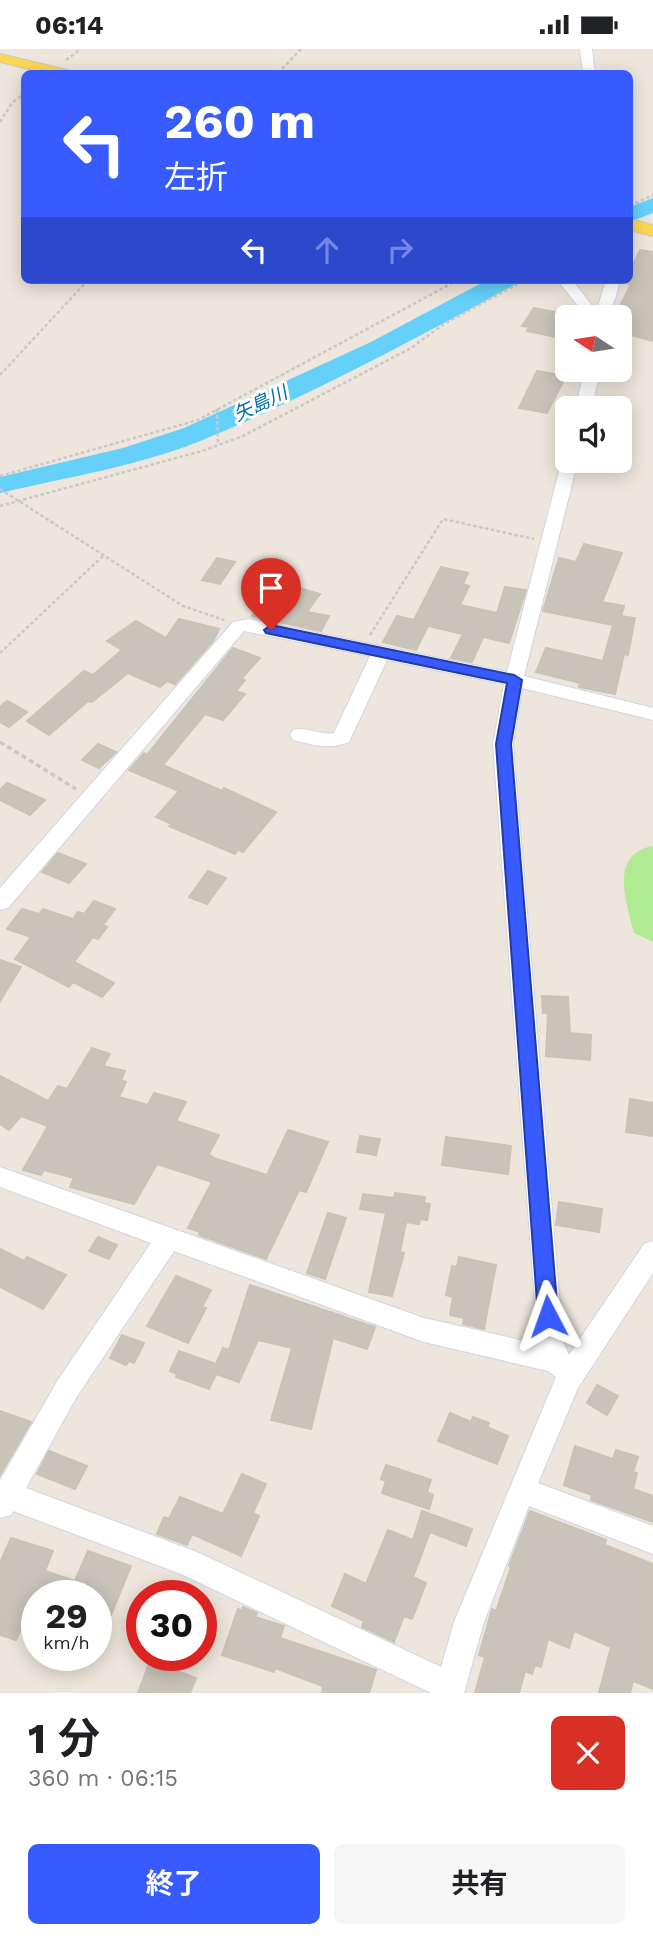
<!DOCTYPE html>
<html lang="ja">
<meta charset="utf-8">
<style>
:root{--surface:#fff;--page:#f6f6f6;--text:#202124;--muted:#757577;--accent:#385bff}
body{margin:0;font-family:"Work Sans","Noto Sans JP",sans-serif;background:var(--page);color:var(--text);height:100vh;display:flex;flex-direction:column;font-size:26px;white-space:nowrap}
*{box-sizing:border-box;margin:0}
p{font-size:23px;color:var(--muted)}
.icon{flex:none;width:38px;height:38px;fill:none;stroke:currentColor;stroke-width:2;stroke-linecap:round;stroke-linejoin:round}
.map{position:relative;height:1644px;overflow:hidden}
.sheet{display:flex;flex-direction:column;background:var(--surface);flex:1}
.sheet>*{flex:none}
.guide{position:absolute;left:21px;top:21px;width:612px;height:214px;border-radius:10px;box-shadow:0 4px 18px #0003;background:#385bff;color:#fff;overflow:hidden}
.needle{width:46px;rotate:282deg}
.buttons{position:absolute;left:555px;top:256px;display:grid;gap:14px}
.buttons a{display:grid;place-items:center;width:77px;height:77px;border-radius:10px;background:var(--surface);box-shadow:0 4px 18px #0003;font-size:35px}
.speed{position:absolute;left:21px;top:1531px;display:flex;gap:14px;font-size:35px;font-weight:700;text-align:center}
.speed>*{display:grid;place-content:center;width:91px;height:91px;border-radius:50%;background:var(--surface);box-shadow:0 4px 18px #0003;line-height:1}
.speed small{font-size:18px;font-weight:400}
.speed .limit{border:10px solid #d22;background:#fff;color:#111}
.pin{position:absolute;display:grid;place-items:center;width:60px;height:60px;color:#fff;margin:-72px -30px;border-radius:50% 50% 50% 0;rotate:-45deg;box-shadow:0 0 7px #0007}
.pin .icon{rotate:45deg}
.me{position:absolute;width:77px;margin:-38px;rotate:356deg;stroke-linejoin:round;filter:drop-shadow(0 0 5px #0008)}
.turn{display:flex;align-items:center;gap:24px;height:147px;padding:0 28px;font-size:32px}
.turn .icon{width:91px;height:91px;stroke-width:2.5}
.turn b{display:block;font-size:49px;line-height:60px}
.lanes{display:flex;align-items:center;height:66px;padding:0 28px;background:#0003;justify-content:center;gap:35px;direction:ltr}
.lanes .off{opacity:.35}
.round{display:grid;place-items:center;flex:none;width:74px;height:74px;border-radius:10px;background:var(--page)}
.headline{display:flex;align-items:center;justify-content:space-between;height:119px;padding:0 28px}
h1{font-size:42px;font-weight:700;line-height:52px}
.cta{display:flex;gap:14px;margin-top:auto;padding:14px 28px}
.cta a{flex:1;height:80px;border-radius:10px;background:var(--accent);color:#fff;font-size:28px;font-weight:700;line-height:80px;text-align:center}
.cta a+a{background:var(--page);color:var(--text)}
.status{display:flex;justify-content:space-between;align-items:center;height:49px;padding:0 35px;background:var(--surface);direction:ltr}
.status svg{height:19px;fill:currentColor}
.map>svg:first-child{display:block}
.green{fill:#b0ea93}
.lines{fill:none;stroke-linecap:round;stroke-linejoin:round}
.river{fill:#65d1fa;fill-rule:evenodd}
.building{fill:#c9c4ba;stroke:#cac3b5;stroke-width:2}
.minor-casing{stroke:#d1d5e5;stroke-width:2}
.major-casing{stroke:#c8c8c8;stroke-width:2}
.path-far1{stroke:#c8c8c8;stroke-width:2.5;stroke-dasharray:3.5 2.5;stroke-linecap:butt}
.path{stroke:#c8c8c8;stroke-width:3.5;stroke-dasharray:5 3.5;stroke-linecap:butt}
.minor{fill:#fff;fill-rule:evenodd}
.major{fill:#fdd752;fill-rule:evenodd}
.route{fill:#385bff;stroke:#243ba6;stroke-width:2}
.labels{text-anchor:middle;stroke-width:6;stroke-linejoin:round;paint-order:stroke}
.far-water-label{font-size:19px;font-style:italic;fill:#016ea9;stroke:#fff}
</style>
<div class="status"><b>06:14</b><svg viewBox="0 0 49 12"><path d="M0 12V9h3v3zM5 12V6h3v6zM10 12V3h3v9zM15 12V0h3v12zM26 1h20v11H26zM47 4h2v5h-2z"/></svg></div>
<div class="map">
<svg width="653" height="1644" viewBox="0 0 653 1644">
<rect width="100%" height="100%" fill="#eee6dc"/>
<!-- green -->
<path class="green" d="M653 797V893L634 884C627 853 608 805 653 797Z"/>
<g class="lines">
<!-- river -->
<g class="river">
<path d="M653 149V164L630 173V158Z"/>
<path d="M487 231H517L514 236C413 291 311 346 205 390 140 417 68 428 0 444V428L123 399 184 379 371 293Z"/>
</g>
</g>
<!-- building -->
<g class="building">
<path d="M640 201 653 203V292L620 283V257L631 235 625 234 630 231V223Z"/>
<path d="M534 259 570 266 561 285 556 288 527 282 529 278 522 277Z"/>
<path d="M537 322 566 327 547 364 519 359Z"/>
<path d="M584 495 622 504 602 553 624 557 621 567 635 569 628 606 624 605 615 645 579 638 580 634 536 623 546 599 603 612 613 576 543 562 559 509 576 513Z"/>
<path d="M217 509 235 513 220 535 202 531Z"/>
<path d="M441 518 468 524 463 535 469 537 460 556 497 564 505 538 526 541 509 594 483 588 472 613 451 609 463 585 428 577 416 601 383 593 397 567 414 571Z"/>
<path d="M293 537 320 545 307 563 329 567 321 582 252 567 267 545 283 549Z"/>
<path d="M179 570 219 580 213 592 175 635 167 632 160 638 128 624 92 653 88 652 49 686 27 672 84 622 93 626 122 601 107 592 136 572 166 589Z"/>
<path d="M233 599 260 609 241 630 245 631 236 642 245 645 223 671 205 665 163 716 222 742 224 739 276 763 243 803 238 801 235 805 169 777 172 775 156 768 179 742 129 721 144 704 147 706Z"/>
<path d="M7 652 27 663 9 678 0 673V658Z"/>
<path d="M98 695 116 703 99 719 82 711Z"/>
<path d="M7 734 12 736 45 751 30 766 0 751V741Z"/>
<path d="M58 804 86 815 69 834 42 823Z"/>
<path d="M208 822 226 829 207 855 189 848Z"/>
<path d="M94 852 115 860 103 876 107 878 98 890 93 888 74 913 114 934 102 948 73 933 69 938 15 910 31 888 7 880 22 860 39 865 43 860 73 870 78 863 84 865Z"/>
<path d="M0 911 21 918 0 952Z"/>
<path d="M542 947 568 948 570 984 591 986 590 1011 546 1007 548 964H543Z"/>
<path d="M92 999 110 1005 103 1017 125 1022 121 1031 126 1033 119 1048 148 1056 154 1044 186 1053 176 1072 219 1086 209 1105 214 1109 267 1126 288 1081 328 1093 306 1143 299 1141 266 1210 199 1186 200 1183 188 1179 212 1133 157 1115 134 1155 70 1138 74 1129 44 1121 41 1126 23 1121 48 1077 21 1067 9 1081 0 1075V1027L48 1052 58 1037 67 1040Z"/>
<path d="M630 1050 653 1054V1087L626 1083Z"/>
<path d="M360 1087 380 1090 376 1106 357 1103Z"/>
<path d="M446 1088 511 1097 508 1125 442 1116Z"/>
<path d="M395 1144 425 1148 424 1154 430 1155 427 1171 420 1170 419 1175 406 1173 400 1203 404 1204 392 1247 369 1243 386 1164 360 1160 363 1145 394 1149Z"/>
<path d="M559 1153 602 1160 599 1183 556 1176Z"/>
<path d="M328 1164 346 1169 325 1230 307 1224Z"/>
<path d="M98 1188 117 1196 109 1210 89 1202Z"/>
<path d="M0 1200 24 1212 27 1208 66 1226 43 1260 0 1238Z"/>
<path d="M459 1208 496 1216 484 1280 463 1275 464 1269 450 1266 453 1248 446 1246 452 1217 457 1218Z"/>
<path d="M176 1227 211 1241 202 1258 206 1259 188 1294 147 1277Z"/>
<path d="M250 1236 375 1278 367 1300 333 1289 311 1380 271 1371 292 1299 258 1291 239 1333 216 1325 209 1340 176 1328 177 1325 170 1322 179 1302 216 1315 223 1299 229 1301Z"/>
<path d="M122 1286 144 1294 134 1314 129 1312 126 1316 110 1309Z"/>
<path d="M597 1336 618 1347 607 1366 587 1354Z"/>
<path d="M0 1362 31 1373 0 1426Z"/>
<path d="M450 1364 471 1373 473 1368 489 1374 487 1378 508 1387 497 1415 438 1392Z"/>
<path d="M575 1397 613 1410 616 1401 638 1408 633 1423 637 1424 633 1440 653 1447V1473L591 1451 592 1446 564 1436Z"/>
<path d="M49 1402 87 1417 75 1440 37 1425Z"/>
<path d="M386 1416 431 1431 427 1443 433 1446 429 1460 382 1444 386 1432 381 1430Z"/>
<path d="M242 1425 266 1435 253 1464 259 1467 241 1507 192 1485 187 1496 157 1485 164 1468 169 1470 180 1448 223 1465Z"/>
<path d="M422 1462 472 1480 466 1497 430 1483 413 1528 426 1534 412 1570 404 1567 394 1593 362 1578 364 1572 332 1557 345 1525 366 1535 388 1481 413 1491Z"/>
<path d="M530 1462 606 1491 605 1496 653 1515V1640L633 1632 630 1644H599L611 1598 574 1582 569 1599 548 1590 541 1618 535 1616 532 1625 525 1622 519 1644H475L485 1608 479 1606 492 1560 496 1562 511 1518 509 1517Z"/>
<path d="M11 1489 53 1502 45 1522 75 1532 88 1502 131 1517 97 1600 96 1547H37V1563L33 1562 27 1577 23 1575 16 1591 0 1586V1514Z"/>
<path d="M243 1558 257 1564 255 1568 284 1577 280 1589 376 1621 369 1644H322L323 1638 320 1636 275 1619 274 1623 222 1606 238 1560 242 1562Z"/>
<path d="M150 1612 196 1629 190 1644H138Z"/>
</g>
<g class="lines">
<defs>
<g id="minor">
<path d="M580 0H592L595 24H583Z"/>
<path d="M557 231H572L594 259 598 257 606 231H620C613 258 614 268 582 268L579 258Z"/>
<path d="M585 320H601L591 359H575Z"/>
<path d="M567 407V411H578L524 627 653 659V671L522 639 513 695 563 1292 569 1306 644 1195 653 1192V1224L578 1339 538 1434 653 1477V1505L529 1457 484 1573 464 1644H431L181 1525 13 1462 11 1466 0 1469V1431L58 1331 151 1194 0 1138V1118L424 1269 538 1295 493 695 504 635 387 611 349 693C329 701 313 696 293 691L290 686 293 681C307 677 320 687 334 684L370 607 244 582 8 859 0 861V839L233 573 249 570 507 623 562 411ZM174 1202 424 1293 548 1322 556 1328 454 1573 441 1618 197 1503 26 1439 76 1349Z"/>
</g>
<g id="major">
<path d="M0 5 67 21 70 24H45L0 13Z"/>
<path d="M630 170 653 176V187L630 181Z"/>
</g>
</defs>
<!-- minor casing -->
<use href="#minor" class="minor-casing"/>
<!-- major casing -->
<use href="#major" class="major-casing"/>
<!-- path-far1 -->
<g class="path-far1">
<path d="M66 11 81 0"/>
<path d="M278 24 301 0"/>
<path d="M0 73 12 54 24 44"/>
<path d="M630 157 653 146"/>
<path d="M0 326 88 231"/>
<path d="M217 360 218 396"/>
<path d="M0 427 198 371 458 231"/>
<path d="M0 440 183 557 224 571"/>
<path d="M0 457 202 402 243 387 411 299 444 275 525 231"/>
<path d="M370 586 443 470 534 490"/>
<path d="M0 604 103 507"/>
</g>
<!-- path -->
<path class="path" d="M0 693 76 740"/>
<!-- minor -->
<use href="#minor" class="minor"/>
<!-- major -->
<use href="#major" class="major"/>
</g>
<!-- route -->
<path class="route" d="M271 576 514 626 522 631 511 695 558 1267 555 1273 548 1276 541 1273 538 1267 496 695 507 634 266 584 264 581Z"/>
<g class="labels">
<!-- far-water labels -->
<g class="far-water-label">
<text transform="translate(260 354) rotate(-25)" y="7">矢島川</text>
</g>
</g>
</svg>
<div class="buttons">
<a><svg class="needle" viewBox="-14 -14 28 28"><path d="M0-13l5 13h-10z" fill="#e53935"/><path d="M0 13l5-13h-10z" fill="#757577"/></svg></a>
<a><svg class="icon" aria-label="sound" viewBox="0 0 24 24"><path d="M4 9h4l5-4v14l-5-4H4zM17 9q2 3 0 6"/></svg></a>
</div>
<div class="speed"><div>29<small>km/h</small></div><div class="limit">30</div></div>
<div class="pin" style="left:271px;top:581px;background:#d93025"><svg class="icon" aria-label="arrive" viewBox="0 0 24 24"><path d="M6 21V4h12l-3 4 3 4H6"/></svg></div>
<svg class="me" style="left:548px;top:1267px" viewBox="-20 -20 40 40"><path d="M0-17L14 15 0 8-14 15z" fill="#385bff" stroke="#fff" stroke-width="4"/></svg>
<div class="guide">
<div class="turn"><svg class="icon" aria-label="left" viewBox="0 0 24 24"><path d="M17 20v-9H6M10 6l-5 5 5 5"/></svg><div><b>260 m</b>左折</div></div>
<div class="lanes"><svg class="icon" aria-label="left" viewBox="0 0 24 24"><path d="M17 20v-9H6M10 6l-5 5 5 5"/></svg><svg class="icon off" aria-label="ahead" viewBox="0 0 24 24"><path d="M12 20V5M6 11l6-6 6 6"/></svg><svg class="icon off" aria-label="right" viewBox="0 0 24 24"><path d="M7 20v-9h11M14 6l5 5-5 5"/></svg></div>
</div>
</div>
<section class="sheet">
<div class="headline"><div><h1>1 分</h1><p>360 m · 06:15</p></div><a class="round" style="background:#d93025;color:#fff"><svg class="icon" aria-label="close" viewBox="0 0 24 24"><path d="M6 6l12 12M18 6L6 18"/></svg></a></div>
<div class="cta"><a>終了</a><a>共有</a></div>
</section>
